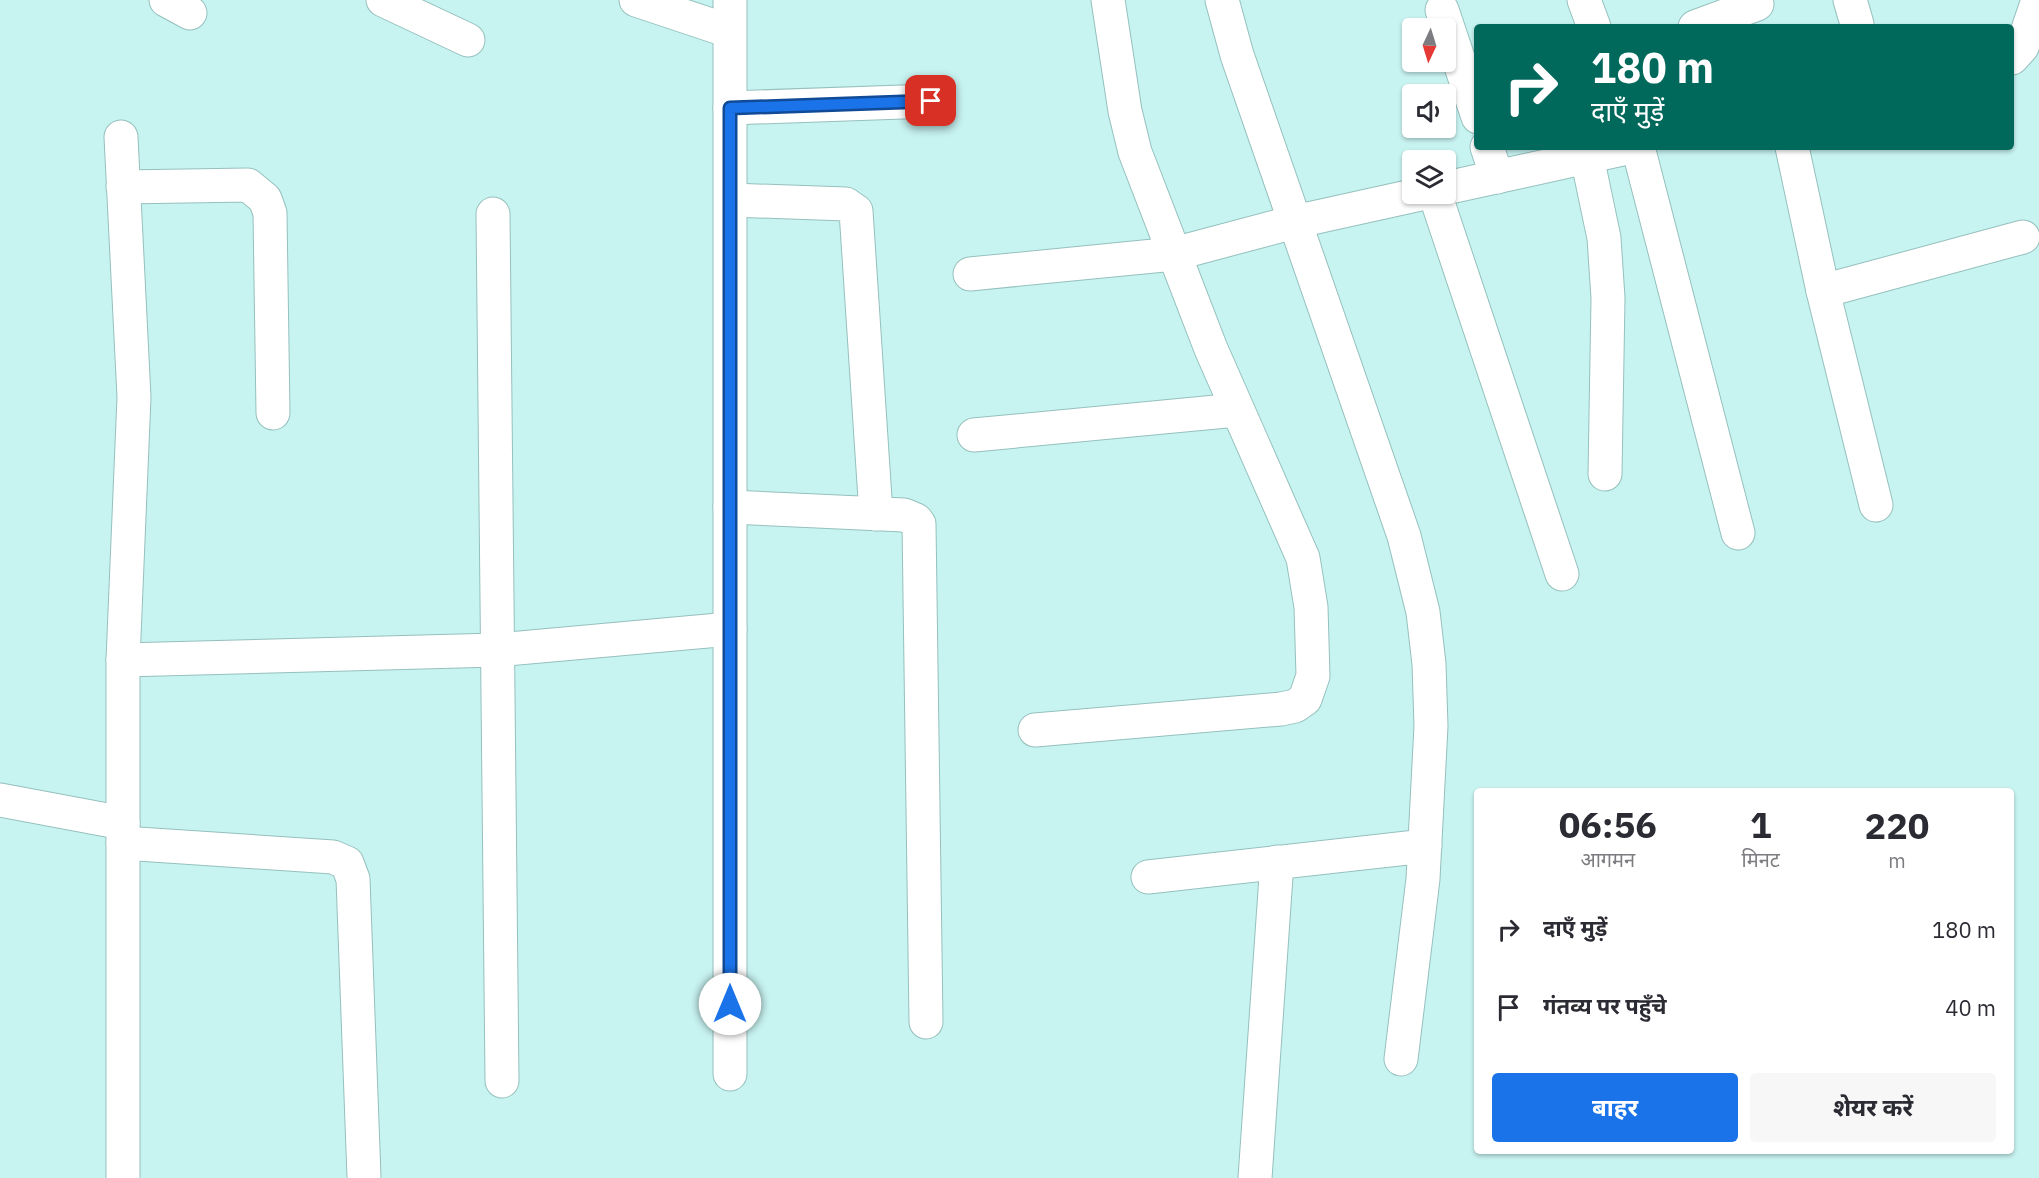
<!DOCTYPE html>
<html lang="hi">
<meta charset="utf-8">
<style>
:root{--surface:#fff;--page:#f7f7f7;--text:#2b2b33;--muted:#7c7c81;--accent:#1a73e8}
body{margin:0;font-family:"IBM Plex Sans","Noto Sans Devanagari",sans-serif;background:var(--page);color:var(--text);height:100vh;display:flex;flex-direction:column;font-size:22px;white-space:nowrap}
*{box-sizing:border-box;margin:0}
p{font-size:20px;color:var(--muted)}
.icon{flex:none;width:33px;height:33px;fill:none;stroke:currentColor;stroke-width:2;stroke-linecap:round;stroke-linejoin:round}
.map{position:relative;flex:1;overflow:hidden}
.sheet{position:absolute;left:1474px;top:788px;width:540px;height:366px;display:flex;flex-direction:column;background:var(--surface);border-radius:6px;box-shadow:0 2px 4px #0004}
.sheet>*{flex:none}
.hud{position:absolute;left:1474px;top:24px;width:540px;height:126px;border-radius:6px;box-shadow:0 2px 4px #0004;background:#00695c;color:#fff;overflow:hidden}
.needle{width:39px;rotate:184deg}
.fabs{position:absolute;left:1402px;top:18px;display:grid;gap:12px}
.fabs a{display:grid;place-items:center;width:54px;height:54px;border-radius:6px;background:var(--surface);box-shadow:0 2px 4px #0004;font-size:30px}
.pin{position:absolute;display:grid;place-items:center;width:51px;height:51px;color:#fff;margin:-26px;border-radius:12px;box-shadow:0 3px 9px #0006}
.me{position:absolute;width:66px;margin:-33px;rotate:0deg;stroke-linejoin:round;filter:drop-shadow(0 0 4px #0008)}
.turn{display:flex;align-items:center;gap:21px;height:126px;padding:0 18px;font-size:27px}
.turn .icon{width:78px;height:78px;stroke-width:2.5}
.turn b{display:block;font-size:42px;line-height:51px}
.eta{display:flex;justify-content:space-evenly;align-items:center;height:102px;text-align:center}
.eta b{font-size:36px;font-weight:700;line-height:42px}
.action{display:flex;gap:12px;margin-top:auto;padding:12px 18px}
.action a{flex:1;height:69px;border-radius:6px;background:var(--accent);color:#fff;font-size:24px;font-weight:700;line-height:69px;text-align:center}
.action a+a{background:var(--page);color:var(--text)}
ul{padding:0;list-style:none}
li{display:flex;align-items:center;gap:18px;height:78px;padding:0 18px}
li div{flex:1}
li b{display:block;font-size:22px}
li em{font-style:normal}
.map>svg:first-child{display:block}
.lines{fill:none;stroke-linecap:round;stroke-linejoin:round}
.street-casing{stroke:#95c0bd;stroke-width:35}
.street{stroke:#fff;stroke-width:33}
.route-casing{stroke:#114b97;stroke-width:15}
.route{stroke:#1a73e8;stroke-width:10}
</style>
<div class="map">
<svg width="2039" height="1178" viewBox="0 0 2039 1178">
<rect width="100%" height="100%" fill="#c7f3f1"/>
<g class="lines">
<defs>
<g id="street">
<path d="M166 0 190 13"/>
<path d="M383 0 468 40"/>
<path d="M636 0 729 31"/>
<path d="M730 0V1074"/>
<path d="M1222 0 1237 55 1404 536 1423 612 1429 664 1431 726 1423 879 1401 1059"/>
<path d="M1584 0 1594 27"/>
<path d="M1850 0 1857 24"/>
<path d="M1442 10 1478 117"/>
<path d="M1695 27 1757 4"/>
<path d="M2012 58 2022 47 2038 0"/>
<path d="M730 108 931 101"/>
<path d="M121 137 134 397 123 660V1178"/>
<path d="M1487 147 1497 177"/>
<path d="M1638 147 1738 533"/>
<path d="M1792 147 1823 291 1876 505"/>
<path d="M1587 157 1604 238 1608 298 1605 474"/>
<path d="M123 187 248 185 265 199 270 213 273 413"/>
<path d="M1446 188 1632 147"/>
<path d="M1435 194 1562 574"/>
<path d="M731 200 846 204 856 211 876 514"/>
<path d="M493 214 502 1081"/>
<path d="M970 274 1174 254 1294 222 1421 194"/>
<path d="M1823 291 2023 237"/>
<path d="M974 435 1237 410"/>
<path d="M730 507 904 515 916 520 919 524 926 1022"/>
<path d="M123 660 497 650 730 629"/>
<path d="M1035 730 1281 709 1295 706 1305 699 1313 676 1311 607 1303 558 1211 349 1135 152 1125 111 1108 0"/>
<path d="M0 800 123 823"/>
<path d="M123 843 333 857 347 863 353 879 364 1177"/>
<path d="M1148 877 1425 846"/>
<path d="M1255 1178 1277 862"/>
</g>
</defs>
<!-- street casing -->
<use href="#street" class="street-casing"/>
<!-- street -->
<use href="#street" class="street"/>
</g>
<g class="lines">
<defs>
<path id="route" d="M730 1004V108L931 101"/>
</defs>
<!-- route casing -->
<use href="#route" class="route-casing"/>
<!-- route -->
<use href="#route" class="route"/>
</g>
</svg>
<div class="fabs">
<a><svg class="needle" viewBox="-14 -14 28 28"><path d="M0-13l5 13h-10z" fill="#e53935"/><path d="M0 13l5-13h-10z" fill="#7c7c81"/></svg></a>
<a><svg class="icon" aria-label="sound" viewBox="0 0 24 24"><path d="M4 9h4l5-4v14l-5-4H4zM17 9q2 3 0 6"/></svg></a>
<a><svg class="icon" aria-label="layers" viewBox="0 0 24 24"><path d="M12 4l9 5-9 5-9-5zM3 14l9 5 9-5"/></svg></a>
</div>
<div class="pin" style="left:931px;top:101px;background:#d93025"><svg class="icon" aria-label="arrive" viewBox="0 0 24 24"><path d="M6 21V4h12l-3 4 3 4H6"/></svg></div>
<svg class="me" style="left:730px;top:1004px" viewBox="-20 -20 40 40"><circle r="19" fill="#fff"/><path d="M0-13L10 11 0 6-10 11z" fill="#1a73e8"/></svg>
<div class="hud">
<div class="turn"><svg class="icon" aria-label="right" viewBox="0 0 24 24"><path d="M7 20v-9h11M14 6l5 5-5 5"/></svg><div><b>180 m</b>दाएँ मुड़ें</div></div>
</div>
<section class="sheet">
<div class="eta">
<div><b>06:56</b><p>आगमन</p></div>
<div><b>1</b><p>मिनट</p></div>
<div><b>220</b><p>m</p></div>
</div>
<ul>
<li><svg class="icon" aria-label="right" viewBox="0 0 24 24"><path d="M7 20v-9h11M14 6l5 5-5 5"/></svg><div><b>दाएँ मुड़ें</b></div><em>180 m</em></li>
<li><svg class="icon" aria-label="arrive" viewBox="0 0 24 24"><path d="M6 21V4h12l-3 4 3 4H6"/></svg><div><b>गंतव्य पर पहुँचे</b></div><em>40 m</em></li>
</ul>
<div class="action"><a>बाहर</a><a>शेयर करें</a></div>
</section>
</div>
